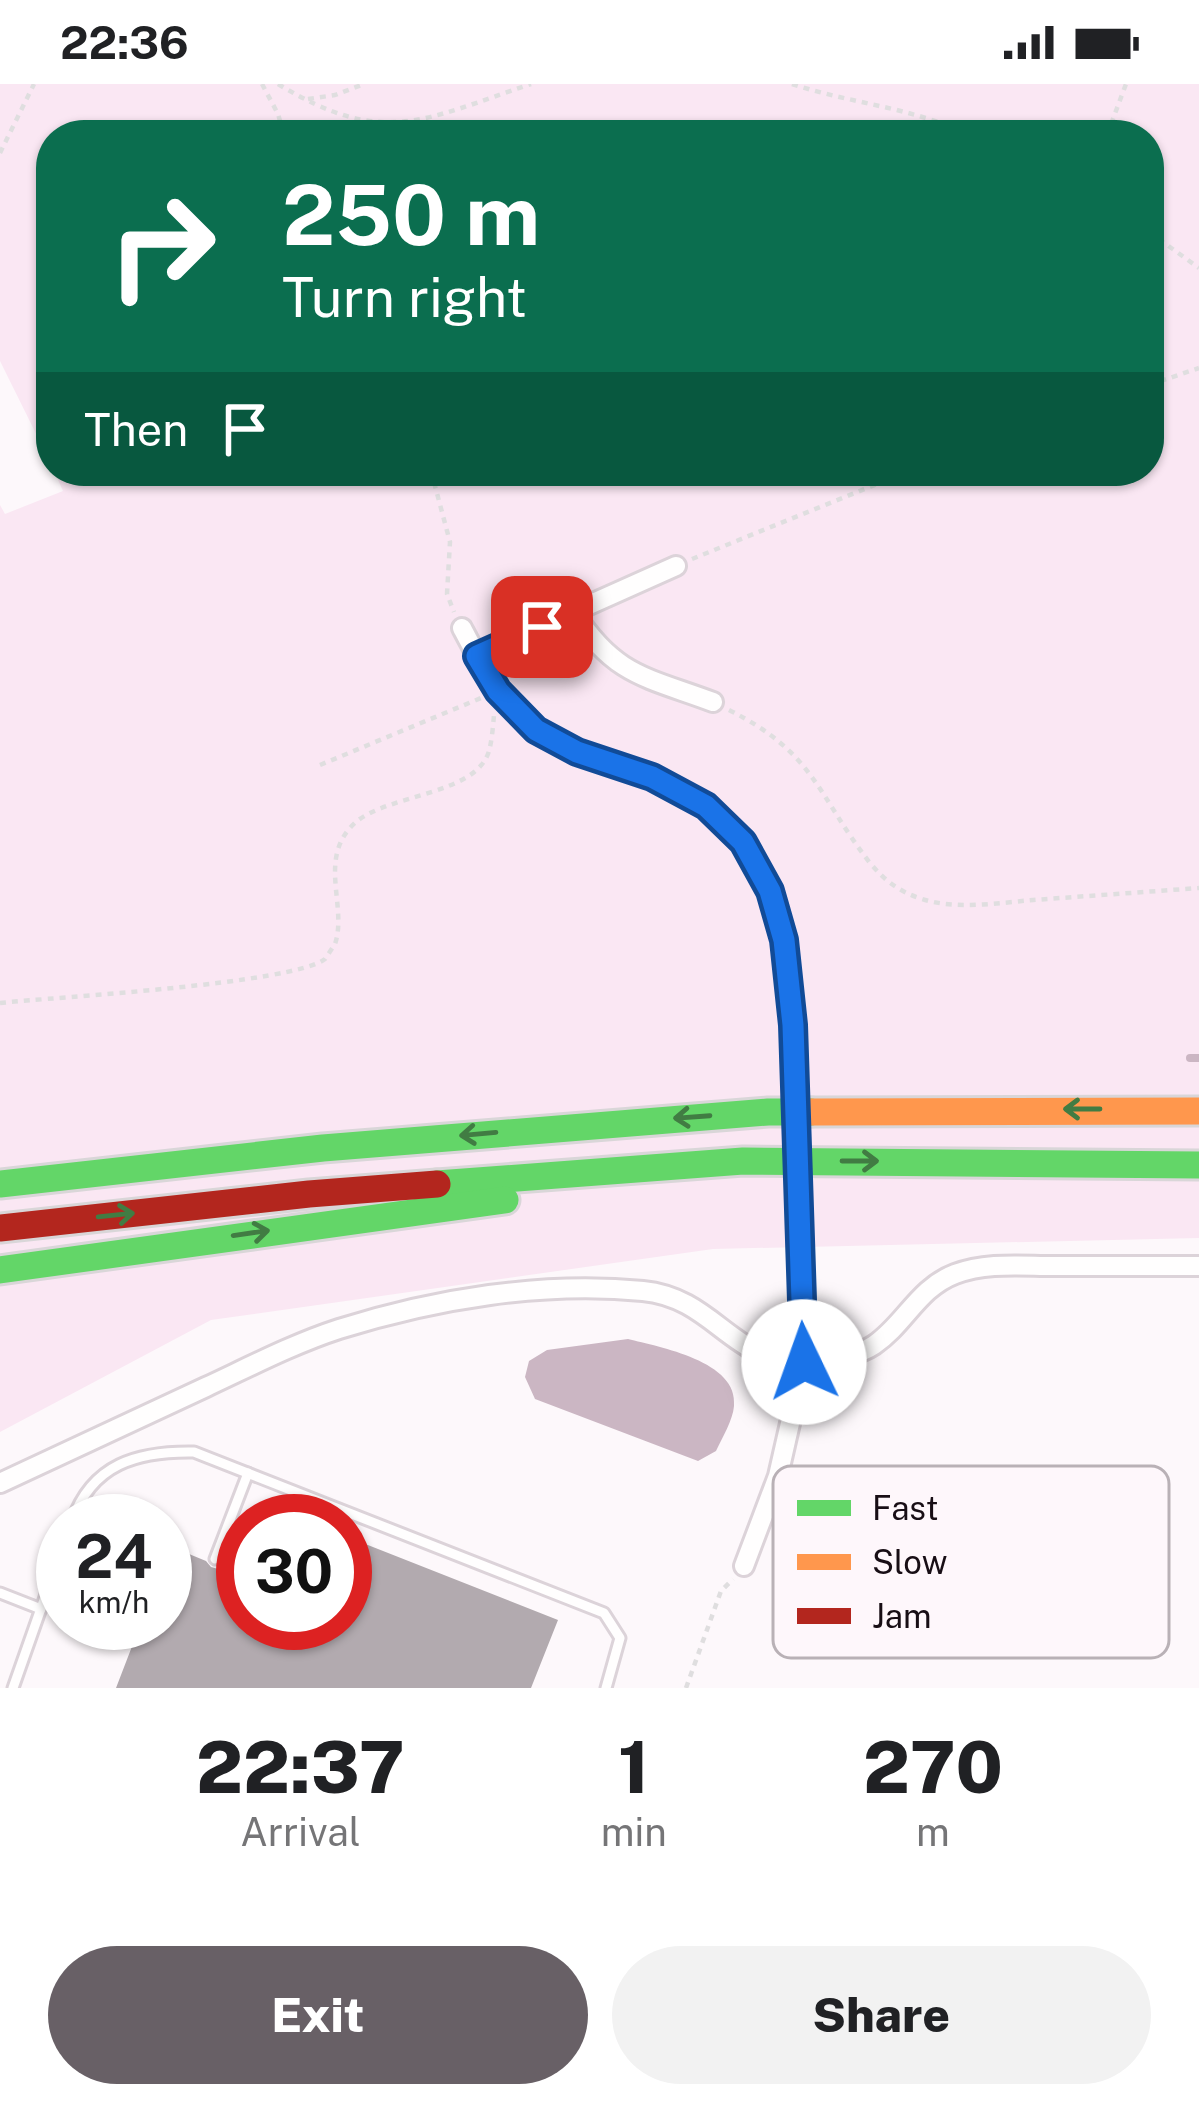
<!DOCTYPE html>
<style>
:root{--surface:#fff;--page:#f2f2f2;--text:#202124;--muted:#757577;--accent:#686066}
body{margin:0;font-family:"Public Sans",sans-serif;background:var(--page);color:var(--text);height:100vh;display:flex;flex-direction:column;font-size:45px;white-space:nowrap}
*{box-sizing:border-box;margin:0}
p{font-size:39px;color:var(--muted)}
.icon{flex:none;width:66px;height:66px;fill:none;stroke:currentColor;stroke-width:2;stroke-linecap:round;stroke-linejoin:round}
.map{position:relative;height:1604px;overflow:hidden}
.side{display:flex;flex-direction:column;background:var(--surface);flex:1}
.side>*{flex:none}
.hud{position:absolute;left:36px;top:36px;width:1128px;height:366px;border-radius:48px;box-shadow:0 3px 9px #0004;background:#0b6e4f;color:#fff;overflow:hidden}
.speed{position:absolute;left:36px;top:1410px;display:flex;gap:24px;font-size:60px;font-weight:700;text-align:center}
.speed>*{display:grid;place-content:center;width:156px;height:156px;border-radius:50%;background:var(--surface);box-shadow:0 3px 9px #0004;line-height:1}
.speed small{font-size:30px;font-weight:400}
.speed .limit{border:18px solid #d22;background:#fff;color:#111}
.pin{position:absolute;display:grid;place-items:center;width:102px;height:102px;color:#fff;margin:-51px;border-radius:24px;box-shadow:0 6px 18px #0006}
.me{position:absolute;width:132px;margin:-66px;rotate:357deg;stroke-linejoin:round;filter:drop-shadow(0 0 9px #0008)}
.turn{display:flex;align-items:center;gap:42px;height:252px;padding:0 48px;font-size:54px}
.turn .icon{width:156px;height:156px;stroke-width:2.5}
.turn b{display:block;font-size:84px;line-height:102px}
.then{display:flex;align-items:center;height:114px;padding:0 48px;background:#0003;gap:24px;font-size:45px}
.eta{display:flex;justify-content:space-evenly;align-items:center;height:204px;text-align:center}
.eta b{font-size:72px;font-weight:800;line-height:84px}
.primary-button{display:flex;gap:24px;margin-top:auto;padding:24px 48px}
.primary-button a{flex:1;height:138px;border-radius:72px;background:var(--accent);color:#fff;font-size:48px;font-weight:800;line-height:138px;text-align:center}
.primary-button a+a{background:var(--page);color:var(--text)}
.status{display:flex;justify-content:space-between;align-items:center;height:84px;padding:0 60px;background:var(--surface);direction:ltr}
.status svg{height:33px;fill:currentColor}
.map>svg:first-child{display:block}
.green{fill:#fae7f3}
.water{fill:#cbb6c3}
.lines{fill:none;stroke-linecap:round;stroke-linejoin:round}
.stream{stroke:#cbb6c3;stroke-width:8}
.building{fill:#b2aaaf}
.lane-casing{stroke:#dcd3d9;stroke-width:15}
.street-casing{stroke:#dcd3d9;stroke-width:24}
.fast-casing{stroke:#d9d6d8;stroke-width:33}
.slow-casing{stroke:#d9d6d8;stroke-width:33}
.jam-casing{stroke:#d9d6d8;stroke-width:33}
.path{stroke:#dfdedf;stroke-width:4.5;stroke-dasharray:6 6;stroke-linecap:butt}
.lane{stroke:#fffefe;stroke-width:9}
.street{stroke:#fffefe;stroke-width:18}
.fast{stroke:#63d668;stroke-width:27}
.slow{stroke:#ff974d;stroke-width:27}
.jam{stroke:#b3261e;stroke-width:27}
.street-bridge-casing{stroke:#dcd3d9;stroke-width:24;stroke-linecap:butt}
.street-bridge{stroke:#fffefe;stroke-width:18}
.oneway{stroke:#417c43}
.route-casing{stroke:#114b97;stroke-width:30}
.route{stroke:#1a73e8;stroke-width:21}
.key{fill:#fef7fb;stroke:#b9b1b6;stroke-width:3}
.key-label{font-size:33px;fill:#180e15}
</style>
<div class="status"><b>22:36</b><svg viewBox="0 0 49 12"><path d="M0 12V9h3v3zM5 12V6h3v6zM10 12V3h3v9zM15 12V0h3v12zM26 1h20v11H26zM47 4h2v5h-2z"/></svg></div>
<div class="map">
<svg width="1199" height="1604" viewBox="0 0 1199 1604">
<rect width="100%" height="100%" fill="#fdf8fb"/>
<!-- green -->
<path class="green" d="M0 0H1199V1154L713 1165 211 1236 0 1348V421L5 430 63 407 54 387H1149V51H51V380L0 277Z"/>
<!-- water -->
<path class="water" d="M628 1255C659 1263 739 1277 734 1322 733 1336 722 1354 716 1367L698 1377 535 1315 525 1293 529 1277 547 1266Z"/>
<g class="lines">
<!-- stream -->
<path class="stream" d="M1190 974H1199"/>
</g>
<!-- building -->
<path class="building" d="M345 1452 558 1536 531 1604H116L141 1539H165V1480L172 1463 206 1477 211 1483 243 1492V1539H345Z"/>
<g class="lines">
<defs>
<g id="lane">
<path d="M72 1437C92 1380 137 1367 194 1368L604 1529 620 1554 606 1604"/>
<path d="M215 1475 248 1389"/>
<path d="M0 1509 41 1525"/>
<path d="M13 1604 63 1462"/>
</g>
<g id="street">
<path d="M574 529C615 592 646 593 713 618"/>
<path d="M462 544C482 582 501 619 537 646 559 663 586 671 612 680 683 704 738 735 770 806 788 847 788 897 793 941"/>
<path d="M477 571 676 482"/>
<path d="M0 1399C69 1367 137 1335 206 1303 249 1283 293 1260 339 1245 435 1215 543 1197 643 1207 715 1214 732 1280 804 1278 827 1277 856 1273 874 1261 905 1240 918 1204 955 1190 987 1178 1021 1182 1054 1182 1102 1182 1151 1182 1199 1182"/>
<path d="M744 1482 778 1392 804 1278 797 1152"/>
</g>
<g id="fast">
<path d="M0 1100 323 1064 768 1028H811"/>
<path d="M437 1100 743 1077 1199 1081"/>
<path d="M0 1186 505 1116"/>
</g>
<path id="slow" d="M811 1028 1199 1027"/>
<path id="jam" d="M0 1144 309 1110 437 1100"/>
</defs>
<!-- lane casing -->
<use href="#lane" class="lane-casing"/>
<!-- street casing -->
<use href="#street" class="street-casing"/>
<!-- fast casing -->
<use href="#fast" class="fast-casing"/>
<!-- slow casing -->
<use href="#slow" class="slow-casing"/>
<!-- jam casing -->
<use href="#jam" class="jam-casing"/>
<!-- path -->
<g class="path">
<path d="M262 0 278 30 284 51"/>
<path d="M278 0C383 64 423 36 531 0"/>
<path d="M792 0C853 20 911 23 970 51"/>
<path d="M308 15 335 11 364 0"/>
<path d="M1107 51 1126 0"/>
<path d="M0 69 34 0"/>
<path d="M1149 148 1199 184"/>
<path d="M1149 301 1199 284"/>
<path d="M431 387 450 458 447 510 454 528"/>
<path d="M692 475 909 387"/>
<path d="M729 626C815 669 817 711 870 779 885 797 900 808 922 815 956 826 998 819 1033 816 1088 812 1144 808 1199 804"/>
<path d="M320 681 481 614"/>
<path d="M0 919C56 913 292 900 325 875 327 872 333 863 335 860 348 822 316 773 356 738 389 710 476 711 489 667 492 656 493 642 494 631"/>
<path d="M686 1604 721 1507 733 1495"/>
</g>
<!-- lane -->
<use href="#lane" class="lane"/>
<!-- street -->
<use href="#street" class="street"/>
<!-- fast -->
<use href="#fast" class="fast"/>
<!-- slow -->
<use href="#slow" class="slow"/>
<!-- jam -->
<use href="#jam" class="jam"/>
<defs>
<path id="street-bridge" d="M793 941 797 1152"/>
</defs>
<!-- street-bridge casing -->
<use href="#street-bridge" class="street-bridge-casing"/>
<!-- street-bridge -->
<use href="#street-bridge" class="street-bridge"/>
</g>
<!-- one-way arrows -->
<defs><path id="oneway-shaft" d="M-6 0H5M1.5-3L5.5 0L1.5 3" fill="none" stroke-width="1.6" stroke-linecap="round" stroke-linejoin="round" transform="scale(3)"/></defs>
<g class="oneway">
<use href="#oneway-shaft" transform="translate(1082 1025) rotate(-180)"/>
<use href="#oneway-shaft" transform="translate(692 1033) rotate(176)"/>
<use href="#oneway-shaft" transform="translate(478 1050) rotate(175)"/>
<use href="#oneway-shaft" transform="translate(860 1077)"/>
<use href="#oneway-shaft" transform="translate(116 1131) rotate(-6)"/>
<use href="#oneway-shaft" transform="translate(251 1149) rotate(-8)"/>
</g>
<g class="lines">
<defs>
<path id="route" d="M542 543 477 572 498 607 536 646 577 668 652 693 706 722 743 758 770 807 784 856 793 941 804 1278"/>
</defs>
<!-- route casing -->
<use href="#route" class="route-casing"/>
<!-- route -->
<use href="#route" class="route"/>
</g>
<!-- legend -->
<rect x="773" y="1382" width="396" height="192" rx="18" class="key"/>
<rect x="797" y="1416" width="54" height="16" fill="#63d668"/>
<rect x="797" y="1470" width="54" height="16" fill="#ff974d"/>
<rect x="797" y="1524" width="54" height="16" fill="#b3261e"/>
<g class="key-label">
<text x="872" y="1436">Fast</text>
<text x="872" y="1490">Slow</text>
<text x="872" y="1544">Jam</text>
</g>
</svg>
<div class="speed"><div>24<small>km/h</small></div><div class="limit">30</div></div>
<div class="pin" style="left:542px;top:543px;background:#d93025"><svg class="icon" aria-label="arrive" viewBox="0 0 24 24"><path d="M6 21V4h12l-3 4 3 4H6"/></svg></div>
<svg class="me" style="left:804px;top:1278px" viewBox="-20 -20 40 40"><circle r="19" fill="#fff"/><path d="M0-13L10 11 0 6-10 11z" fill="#1a73e8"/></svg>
<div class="hud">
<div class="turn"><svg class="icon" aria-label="right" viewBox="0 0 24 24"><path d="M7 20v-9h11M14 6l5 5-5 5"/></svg><div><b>250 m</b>Turn right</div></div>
<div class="then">Then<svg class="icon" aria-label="arrive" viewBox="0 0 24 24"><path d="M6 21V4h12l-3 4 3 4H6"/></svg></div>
</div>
</div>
<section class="side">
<div class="eta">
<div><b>22:37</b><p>Arrival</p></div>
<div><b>1</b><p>min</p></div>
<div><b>270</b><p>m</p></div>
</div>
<div class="primary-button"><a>Exit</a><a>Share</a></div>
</section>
